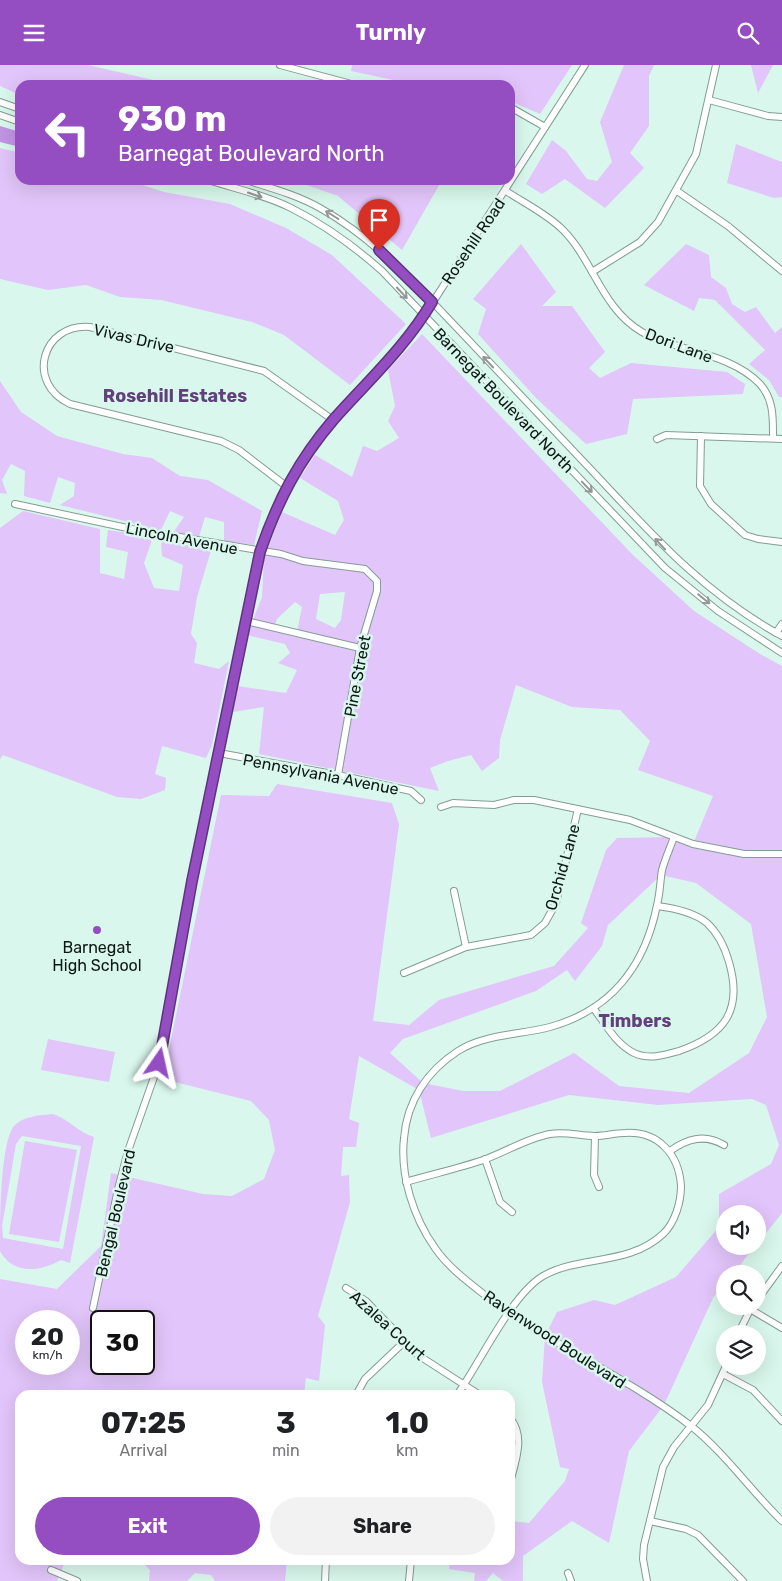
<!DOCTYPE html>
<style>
:root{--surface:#fff;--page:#f2f2f2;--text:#202124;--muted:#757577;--accent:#944ec2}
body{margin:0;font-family:Rubik,sans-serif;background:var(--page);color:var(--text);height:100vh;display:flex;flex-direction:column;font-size:19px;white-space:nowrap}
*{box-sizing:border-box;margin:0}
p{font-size:16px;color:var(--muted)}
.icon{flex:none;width:28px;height:28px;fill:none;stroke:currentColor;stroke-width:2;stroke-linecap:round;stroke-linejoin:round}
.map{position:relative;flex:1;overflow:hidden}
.details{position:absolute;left:15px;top:1325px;width:500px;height:175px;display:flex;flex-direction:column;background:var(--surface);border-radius:15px;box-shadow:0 5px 20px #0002}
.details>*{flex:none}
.hud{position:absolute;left:15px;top:15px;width:500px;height:105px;border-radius:15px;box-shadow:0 5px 20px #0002;background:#944ec2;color:#fff;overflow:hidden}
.fabs{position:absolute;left:716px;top:1140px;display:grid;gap:10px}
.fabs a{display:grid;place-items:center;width:50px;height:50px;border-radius:50%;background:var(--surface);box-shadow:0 5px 20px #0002;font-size:25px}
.speed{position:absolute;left:15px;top:1245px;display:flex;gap:10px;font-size:25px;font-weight:700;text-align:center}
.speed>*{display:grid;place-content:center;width:65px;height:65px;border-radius:50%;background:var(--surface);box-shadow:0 5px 20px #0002;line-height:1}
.speed small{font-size:12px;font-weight:400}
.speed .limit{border:2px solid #111;border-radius:8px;background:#fff;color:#111}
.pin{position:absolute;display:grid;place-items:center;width:42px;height:42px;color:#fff;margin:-51px -21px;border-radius:50% 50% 50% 0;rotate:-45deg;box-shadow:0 0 5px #0007}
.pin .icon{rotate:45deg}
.me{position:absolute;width:55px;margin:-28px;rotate:11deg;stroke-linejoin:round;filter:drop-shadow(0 0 4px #0008)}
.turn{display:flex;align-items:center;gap:18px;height:105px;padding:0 20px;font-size:22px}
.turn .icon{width:65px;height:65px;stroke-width:2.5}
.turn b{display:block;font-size:35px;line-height:42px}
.eta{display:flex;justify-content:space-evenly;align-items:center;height:85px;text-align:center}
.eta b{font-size:30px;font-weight:700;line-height:35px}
.cta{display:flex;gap:10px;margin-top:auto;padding:10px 20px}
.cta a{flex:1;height:58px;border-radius:30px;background:var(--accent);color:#fff;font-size:20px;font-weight:700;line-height:58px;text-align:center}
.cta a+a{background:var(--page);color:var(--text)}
header{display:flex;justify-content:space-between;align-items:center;height:65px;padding:0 20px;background:var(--accent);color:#fff;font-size:22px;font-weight:700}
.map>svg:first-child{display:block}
.green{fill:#e2c5fa;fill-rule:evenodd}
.water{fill:#c194e4}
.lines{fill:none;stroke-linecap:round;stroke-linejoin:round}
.minor-casing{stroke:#829d94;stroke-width:8}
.minor{stroke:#fff;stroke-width:6}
.oneway{stroke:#939796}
.route-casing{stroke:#60337e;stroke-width:12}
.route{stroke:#944ec2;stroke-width:9}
.poi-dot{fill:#944ec2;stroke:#d9f7ec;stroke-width:2}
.labels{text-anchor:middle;stroke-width:5;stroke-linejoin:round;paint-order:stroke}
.street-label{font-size:16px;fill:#0e1815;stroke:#d9f7ec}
.poi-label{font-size:16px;fill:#0e1815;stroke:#d9f7ec}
.neighbourhood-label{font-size:18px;font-weight:bold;fill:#62417b;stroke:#d9f7ec}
</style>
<header><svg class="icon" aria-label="menu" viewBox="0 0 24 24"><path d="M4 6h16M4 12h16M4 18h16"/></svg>Turnly<svg class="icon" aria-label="search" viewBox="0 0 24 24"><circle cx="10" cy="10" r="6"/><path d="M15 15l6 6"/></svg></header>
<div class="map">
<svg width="782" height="1516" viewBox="0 0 782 1516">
<rect width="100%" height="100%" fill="#d9f7ec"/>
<!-- green -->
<g class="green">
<path d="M0 0H88L175 20H20V30L0 21Z"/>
<path d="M352 0H572L540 49 510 36V20H469L461 17 444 20H417L351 6Z"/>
<path d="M624 0H654L649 11V61L630 88 644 103 605 143 565 114 542 129 526 119 552 75 566 86 587 114 597 116 612 97 600 57Z"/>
<path d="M751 0H773L758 28Z"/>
<path d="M736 79 782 97V132L774 133 727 118Z"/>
<path d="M0 83 20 88V115H127L164 127 230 139 286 163 332 190 406 259 350 320 284 270 252 257 161 235 120 232 86 220 48 225 0 214Z"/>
<path d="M292 115H442L402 185 338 131Z"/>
<path d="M521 179 556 227 542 241H572L605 287 589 303 600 313 631 298 727 307 745 319 743 329 633 334 627 369 586 379 536 333 478 269 486 244 473 234Z"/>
<path d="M686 179 709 190 711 212 726 223 732 239 745 247 756 242 775 268 782 262V332H779L769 315 749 299 765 285 715 235 699 233 694 246 644 220Z"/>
<path d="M422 269 633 490 694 546 760 589 782 601V1148L758 1178V1149H725V1181H755L733 1209H725V1218L713 1233 664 1340 629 1386 609 1478 572 1456 523 1491V1516H503L493 1508 486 1516H474L475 1508 449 1504 450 1495H510V1456L529 1458 565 1416 569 1404 560 1402 542 1317 545 1271 557 1247 594 1235 615 1240 676 1212 719 1162V1129L771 1099 779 1080 766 1040 752 1034 658 1040 569 1030 431 1073 419 1025 359 991 349 1054 359 1058 356 1082H343L341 1111 349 1110 350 1137 318 1251 325 1260 319 1316 306 1313 304 1330H20V1495H66L57 1516H0V1214L57 1224 101 1181 111 1108 203 1129 232 1131 264 1114 275 1085 269 1055 251 1036 163 1014 221 730 269 731 277 719 392 738 399 759 373 956 409 960 439 935 554 901 588 863 581 858 606 785 617 773 674 772 693 779 713 731 638 705 650 676 620 645 572 642 516 620 500 675 499 693 482 706 471 690 448 696 430 703 439 726 259 689 264 642 233 647 237 621 286 628 297 605 278 598 290 588 285 579 247 570 262 532 264 493 282 447 335 470 344 455 338 436 300 413 315 390 352 412 363 381 377 386 399 373 388 356 395 341 388 305ZM345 527 341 555 335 563 316 554 320 529ZM295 537 302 542 296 572 274 563 277 554ZM661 810 696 818 751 859 767 952 749 988 689 1028 619 1021 574 988 500 1026H463L423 1018 390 988 403 974 536 926 567 905 575 916 602 881 608 860ZM26 1256H69V1299H26ZM101 1256H144V1299H101Z"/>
<path d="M0 316 21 347 57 371 123 389 152 393 180 411 208 415 262 446 254 480 224 476V457L205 452 199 472 173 468 184 452 170 446 161 465 60 440 74 431 75 418 58 412 50 438 24 431 25 406 11 399 2 415 7 429 0 428Z"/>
<path d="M23 446 100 464V508L124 514 128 487 106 482 108 465 153 472 144 498 154 523 179 526 183 500 162 491 161 475 212 482 197 532 191 569 197 578 194 598 219 604 229 596 212 680 206 693 162 681 155 709 166 713 165 725 141 734 117 732 3 690 0 694V463Z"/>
<path d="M48 974 115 987 109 1017 41 1005Z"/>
<path d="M53 1049C70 1055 79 1068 94 1072L70 1198 61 1195C40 1207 13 1210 0 1186 0 1160 0 1078 14 1061 24 1051 39 1050 53 1049ZM22 1071 81 1081 63 1184 3 1173 2 1161 16 1079Z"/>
<path d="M25 1076 77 1085 59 1177 9 1169Z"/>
<path d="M140 1495H287L285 1516H215L211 1510 195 1508 187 1516H149L150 1505Z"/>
</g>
<!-- water -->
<path class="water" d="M0 61 20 67V82L0 77Z"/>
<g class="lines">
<defs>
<g id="minor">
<path d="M280 0 355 20"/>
<path d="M709 35 768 51 782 52"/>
<path d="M0 37 20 44"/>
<path d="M510 42 545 62"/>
<path d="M0 50 20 57"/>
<path d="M208 115C236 124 266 130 291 143 325 160 354 181 382 206L665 503 718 546 782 588"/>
<path d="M246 115C271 123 297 130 320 143 374 173 417 221 459 265 505 314 551 363 597 411 655 473 706 530 782 571"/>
<path d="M506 126C524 138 547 149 563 165 593 195 602 244 642 267 678 287 729 287 760 319 774 335 773 353 773 373"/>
<path d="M677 126 728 161 782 206"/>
<path d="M592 207 640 177 658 157 696 89 716 0"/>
<path d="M701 371 700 421 711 439 745 470 758 474 782 477"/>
<path d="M657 374 666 370 782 374"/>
<path d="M286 421 239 385 221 376 70 339C25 318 42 258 90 262L264 306 333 355"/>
<path d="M15 439 132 464 281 489 303 496 365 504 377 516V526L360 583 338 710"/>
<path d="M246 556 360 583"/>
<path d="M776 568 782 559"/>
<path d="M219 688 338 710 411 726 421 735"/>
<path d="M441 742 453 738 494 740 514 735H534L630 755 693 779 744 789H782"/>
<path d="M674 772C670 783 665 794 662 805 660 817 660 829 657 840 645 901 611 945 550 962 520 970 484 969 458 986 427 1006 407 1036 404 1073 400 1110 413 1152 435 1183 448 1202 468 1217 486 1231 551 1280 627 1312 691 1361 725 1388 751 1426 782 1456"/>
<path d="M454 826 466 882"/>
<path d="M404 908 466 882 531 870 545 858 556 838 578 744"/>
<path d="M594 944C606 960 616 979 634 988 649 995 665 990 679 986 725 970 743 945 729 897 725 883 719 869 707 858 695 848 673 843 657 841"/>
<path d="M595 1071 594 1110 599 1122"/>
<path d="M670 1086C688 1073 705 1069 724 1080"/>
<path d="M485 1094 500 1137 512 1147"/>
<path d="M406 1117C433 1109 460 1103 486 1094 507 1086 528 1073 550 1069 565 1066 580 1071 595 1071 605 1071 615 1068 625 1068 658 1066 679 1089 681 1121 681 1137 675 1158 663 1169 629 1201 580 1190 543 1211 511 1230 480 1298 457 1330"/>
<path d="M346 1223 366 1236 418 1290 480 1330"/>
<path d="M758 1234 782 1201"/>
<path d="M93 1243 118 1124 128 1086 159 998 192 816 260 487 286 421 333 355 389 295 424 251 585 0"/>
<path d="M750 1244 782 1263"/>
<path d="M738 1269 752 1241"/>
<path d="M723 1309 753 1325 782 1356"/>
<path d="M356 1330 365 1314 404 1277"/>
<path d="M510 1353C525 1371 516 1394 511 1414"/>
<path d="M650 1456 686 1464 698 1470 743 1516"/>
<path d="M51 1505 77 1516"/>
<path d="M568 1508 571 1516"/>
<path d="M325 1516 326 1495"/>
<path d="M409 1516 411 1495"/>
<path d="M647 1516 643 1494 644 1480 663 1402 674 1382 708 1340 726 1301"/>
</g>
</defs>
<!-- minor casing -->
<use href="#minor" class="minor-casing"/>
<!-- minor -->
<use href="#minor" class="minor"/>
</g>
<!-- one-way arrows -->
<defs><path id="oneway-shaft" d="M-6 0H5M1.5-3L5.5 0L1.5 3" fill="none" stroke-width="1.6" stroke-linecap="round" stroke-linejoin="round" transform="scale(1.25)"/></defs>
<g class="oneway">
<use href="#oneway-shaft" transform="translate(255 130) rotate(19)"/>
<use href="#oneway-shaft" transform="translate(332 150) rotate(-148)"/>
<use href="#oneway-shaft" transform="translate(402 228) rotate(47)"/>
<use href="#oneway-shaft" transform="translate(488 297) rotate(-133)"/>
<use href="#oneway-shaft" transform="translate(587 422) rotate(46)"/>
<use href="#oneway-shaft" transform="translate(660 479) rotate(-133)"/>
<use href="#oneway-shaft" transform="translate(704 534) rotate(39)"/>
</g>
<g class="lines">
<defs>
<path id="route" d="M159 998 192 816 260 487C278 435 298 396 334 354 368 316 406 281 432 237L379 185"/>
</defs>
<!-- route casing -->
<use href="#route" class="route-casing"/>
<!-- route -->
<use href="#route" class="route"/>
</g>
<!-- markers -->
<circle class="poi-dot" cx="97" cy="865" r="5"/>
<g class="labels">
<!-- street labels -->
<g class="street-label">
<text transform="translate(473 176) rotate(-56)" y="6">Rosehill Road</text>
<text transform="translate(134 273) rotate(13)" y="6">Vivas Drive</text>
<text transform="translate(679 280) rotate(21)" y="6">Dori Lane</text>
<text transform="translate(504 335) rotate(46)" y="6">Barnegat Boulevard North</text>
<text transform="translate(182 473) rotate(11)" y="6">Lincoln Avenue</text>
<text transform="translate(357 611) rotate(-79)" y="6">Pine Street</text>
<text transform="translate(321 709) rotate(11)" y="6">Pennsylvania Avenue</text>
<text transform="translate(562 802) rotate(-74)" y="6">Orchid Lane</text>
<text transform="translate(115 1148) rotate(-77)" y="6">Bengal Boulevard</text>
<text transform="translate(388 1260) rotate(42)" y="6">Azalea Court</text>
<text transform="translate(555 1274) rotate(33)" y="6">Ravenwood Boulevard</text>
</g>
<!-- poi labels -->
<g class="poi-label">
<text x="97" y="888">Barnegat<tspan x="97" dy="18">High School</tspan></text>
</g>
<!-- neighbourhood labels -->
<g class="neighbourhood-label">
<text x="175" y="337">Rosehill Estates</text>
<text x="635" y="962">Timbers</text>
</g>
</g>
</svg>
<div class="fabs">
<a><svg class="icon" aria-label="sound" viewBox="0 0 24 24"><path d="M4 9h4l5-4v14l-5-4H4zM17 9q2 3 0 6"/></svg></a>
<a><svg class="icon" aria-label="search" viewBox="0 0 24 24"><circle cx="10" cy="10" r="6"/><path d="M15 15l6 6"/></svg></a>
<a><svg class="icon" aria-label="layers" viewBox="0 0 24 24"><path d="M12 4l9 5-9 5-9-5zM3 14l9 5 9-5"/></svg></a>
</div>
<div class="speed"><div>20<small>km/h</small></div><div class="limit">30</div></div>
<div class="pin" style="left:379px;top:185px;background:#d93025"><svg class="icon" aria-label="arrive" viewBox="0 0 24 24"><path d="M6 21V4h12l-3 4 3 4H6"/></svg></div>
<svg class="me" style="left:159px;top:998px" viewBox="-20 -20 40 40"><path d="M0-17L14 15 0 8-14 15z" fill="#944ec2" stroke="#fff" stroke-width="4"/></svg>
<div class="hud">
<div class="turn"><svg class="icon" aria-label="left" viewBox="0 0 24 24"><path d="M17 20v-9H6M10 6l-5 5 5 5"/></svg><div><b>930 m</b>Barnegat Boulevard North</div></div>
</div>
<section class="details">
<div class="eta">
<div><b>07:25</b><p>Arrival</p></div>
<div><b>3</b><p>min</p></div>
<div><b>1.0</b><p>km</p></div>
</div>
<div class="cta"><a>Exit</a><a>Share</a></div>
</section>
</div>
